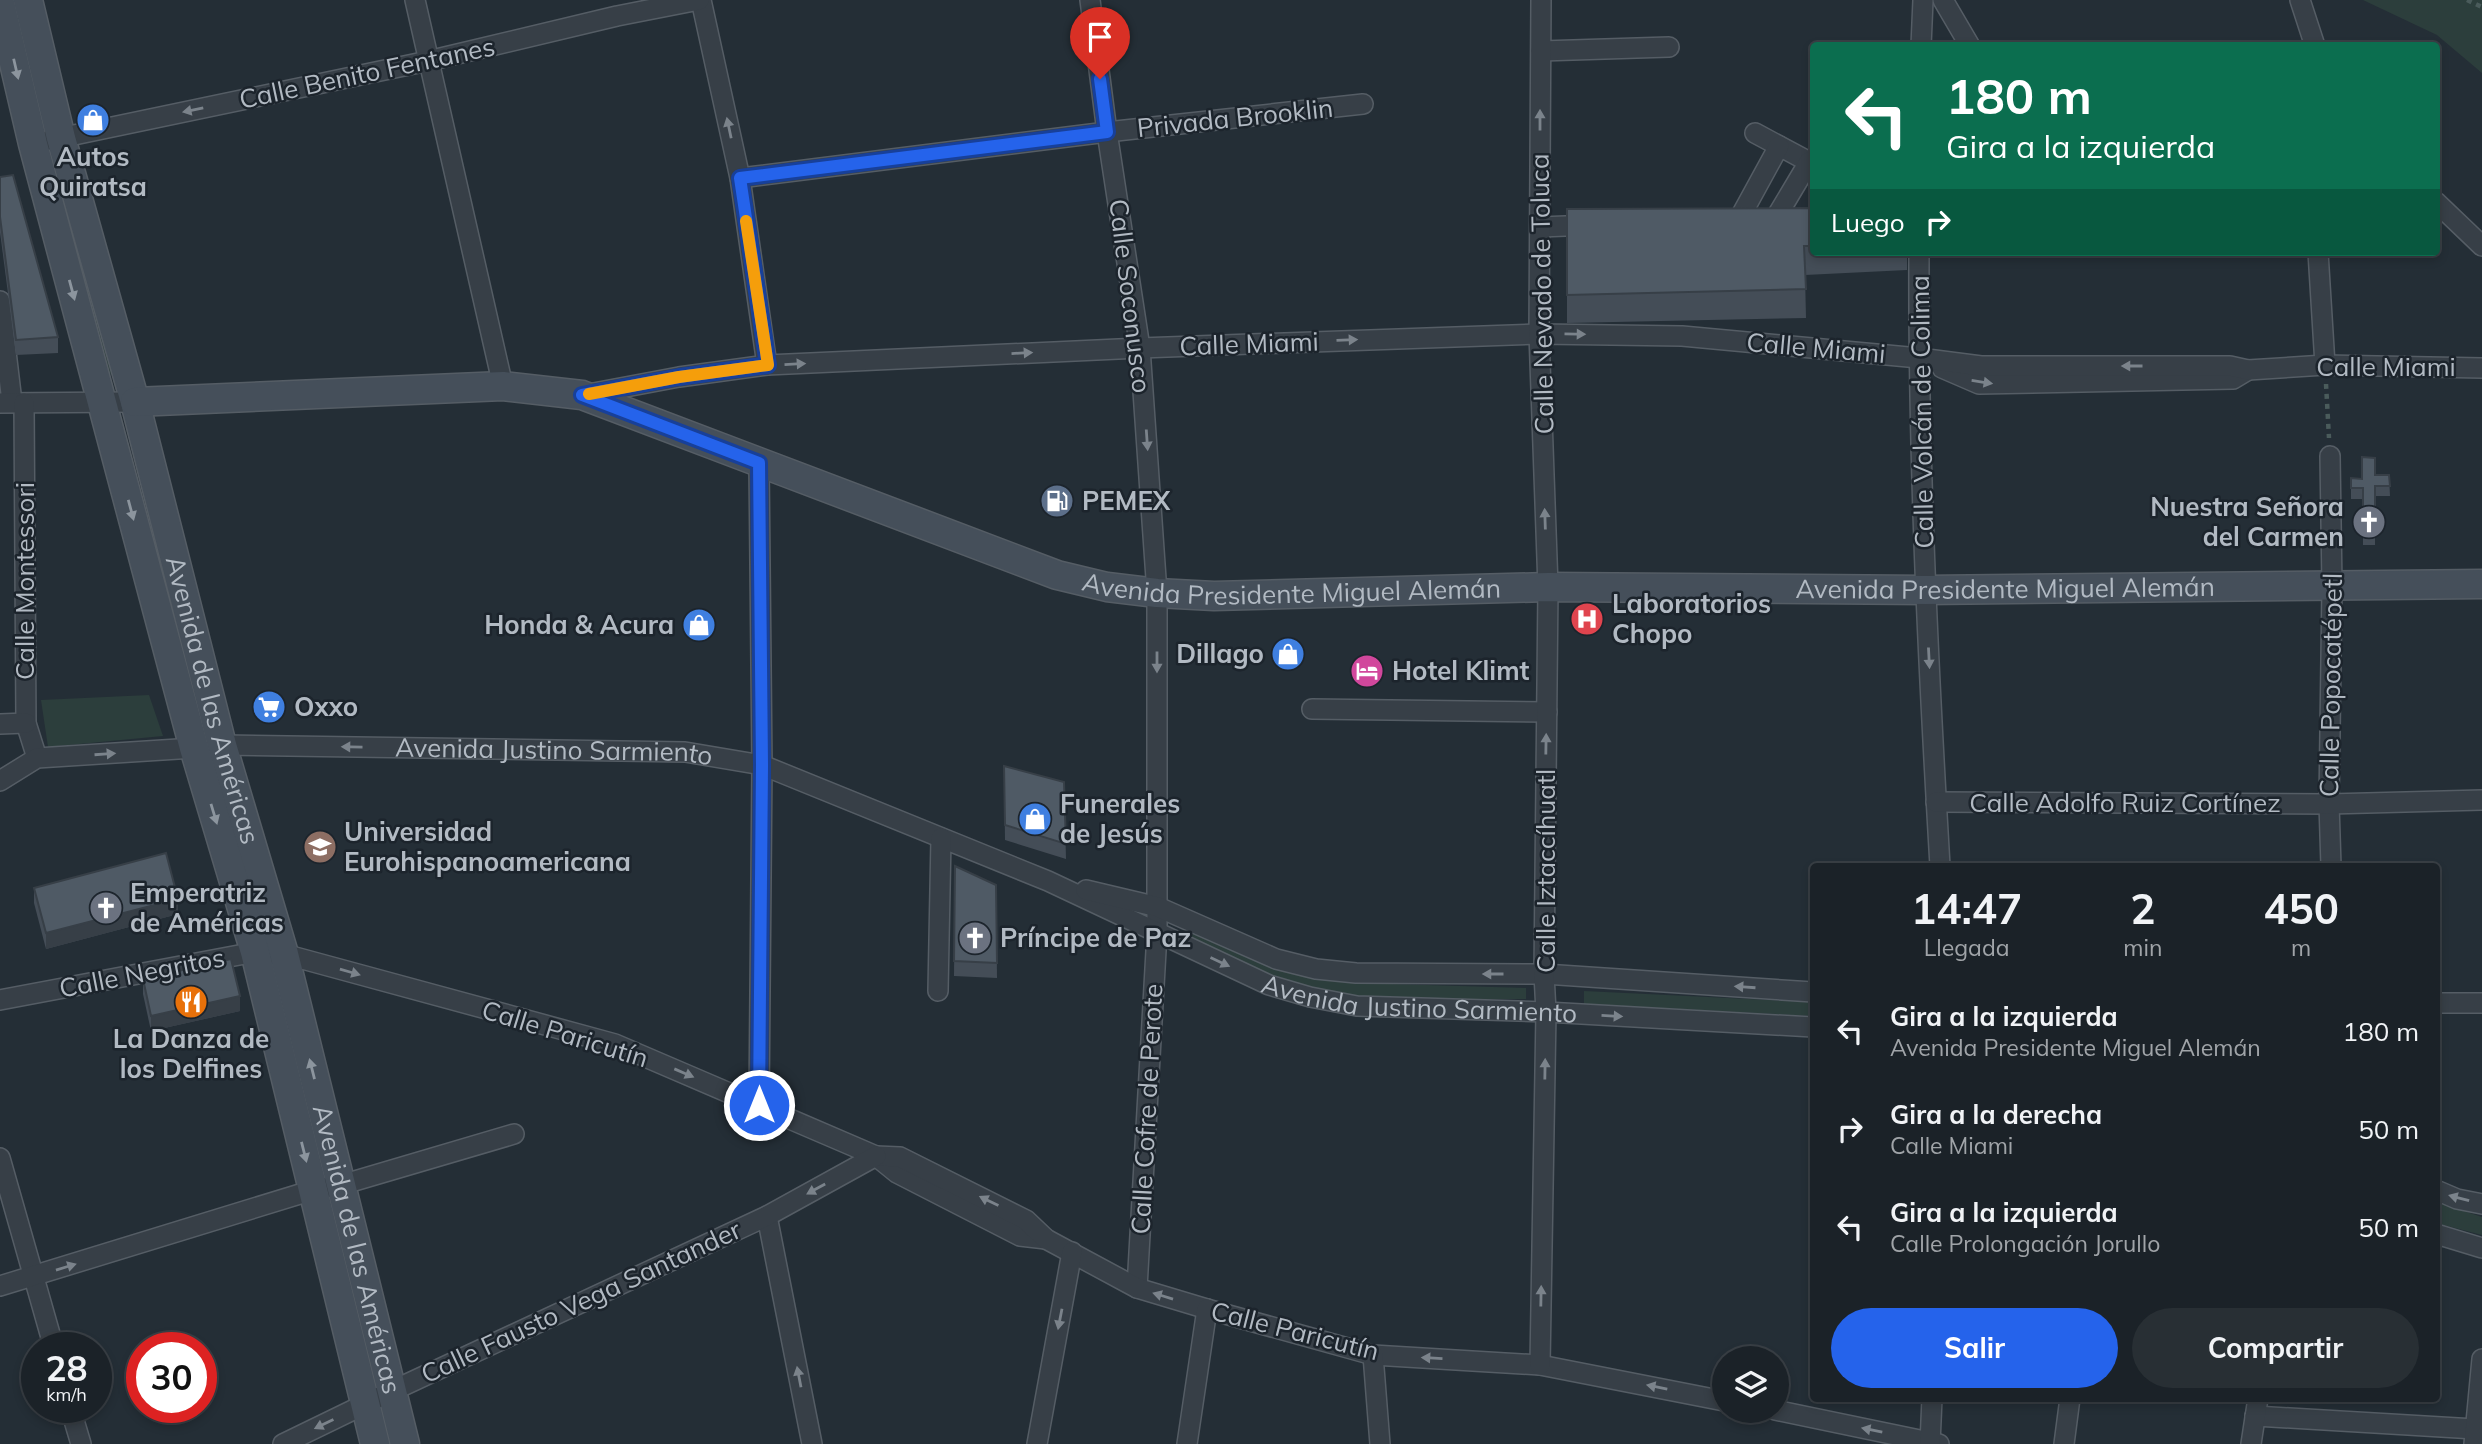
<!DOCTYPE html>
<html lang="es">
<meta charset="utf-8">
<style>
:root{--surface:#1b2228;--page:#282f34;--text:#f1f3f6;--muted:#a0a4a8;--line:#393f45;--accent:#2563eb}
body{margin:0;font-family:Mulish,sans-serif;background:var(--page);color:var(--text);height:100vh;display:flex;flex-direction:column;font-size:26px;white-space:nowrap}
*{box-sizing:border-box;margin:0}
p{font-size:23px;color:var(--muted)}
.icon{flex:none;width:38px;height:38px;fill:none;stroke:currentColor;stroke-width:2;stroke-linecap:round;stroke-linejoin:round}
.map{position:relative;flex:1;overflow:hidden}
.details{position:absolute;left:1810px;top:863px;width:630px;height:539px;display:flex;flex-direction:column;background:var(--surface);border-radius:7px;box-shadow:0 4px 10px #0003,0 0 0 2px var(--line)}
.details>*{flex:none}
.hud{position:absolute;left:1810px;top:42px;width:630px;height:214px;border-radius:7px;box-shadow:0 4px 10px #0003,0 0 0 2px var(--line);background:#0b6e4f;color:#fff;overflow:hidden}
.fabs{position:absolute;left:1712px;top:1346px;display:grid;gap:14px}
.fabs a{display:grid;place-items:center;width:77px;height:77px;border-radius:50%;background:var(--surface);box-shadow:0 4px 10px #0003,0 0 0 2px var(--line);font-size:35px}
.speed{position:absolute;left:21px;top:1332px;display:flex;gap:14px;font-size:35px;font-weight:700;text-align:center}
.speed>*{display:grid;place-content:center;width:91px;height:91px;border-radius:50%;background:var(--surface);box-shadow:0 4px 10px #0003,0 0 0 2px var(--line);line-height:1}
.speed small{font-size:18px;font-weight:400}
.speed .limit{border:10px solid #d22;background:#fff;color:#111}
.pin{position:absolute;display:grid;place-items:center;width:60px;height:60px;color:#fff;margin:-72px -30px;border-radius:50% 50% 50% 0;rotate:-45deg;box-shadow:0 0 7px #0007}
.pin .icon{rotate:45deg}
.me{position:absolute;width:77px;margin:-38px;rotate:0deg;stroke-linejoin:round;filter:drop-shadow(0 0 5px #0008)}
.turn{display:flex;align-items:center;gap:24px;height:147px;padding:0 21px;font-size:32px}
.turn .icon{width:91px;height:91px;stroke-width:2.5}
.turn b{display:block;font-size:49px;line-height:60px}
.then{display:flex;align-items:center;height:66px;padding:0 21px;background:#0003;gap:14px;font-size:26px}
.eta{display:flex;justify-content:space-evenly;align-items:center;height:119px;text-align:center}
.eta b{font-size:42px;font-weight:700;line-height:49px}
.button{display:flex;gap:14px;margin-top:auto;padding:14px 21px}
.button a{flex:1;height:80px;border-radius:42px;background:var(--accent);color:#fff;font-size:28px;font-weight:700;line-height:80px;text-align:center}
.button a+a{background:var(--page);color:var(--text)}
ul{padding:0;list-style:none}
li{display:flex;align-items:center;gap:21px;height:98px;padding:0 21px}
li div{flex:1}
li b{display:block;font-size:26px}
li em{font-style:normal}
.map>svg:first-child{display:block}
.green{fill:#2c3e3c}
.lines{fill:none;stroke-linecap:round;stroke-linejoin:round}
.street-casing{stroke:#555d65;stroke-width:22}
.secondary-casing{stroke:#555d65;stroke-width:31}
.path{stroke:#4a5b5b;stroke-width:4.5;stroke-dasharray:5 5;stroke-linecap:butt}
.street{stroke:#373f47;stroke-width:19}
.secondary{stroke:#454f5a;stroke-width:28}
.wall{fill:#444d57}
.shaded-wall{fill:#373f47}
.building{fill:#4f5a65;stroke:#373f47;stroke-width:2}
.oneway{fill:#8c959e}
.oneway2{fill:#7b838b}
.route-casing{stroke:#184099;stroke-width:18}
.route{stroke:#2563eb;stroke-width:12}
.slow{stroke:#f59e0b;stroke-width:12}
.labels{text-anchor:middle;stroke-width:5;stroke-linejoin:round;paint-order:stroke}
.street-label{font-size:26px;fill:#b2bac3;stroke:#1c242c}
.poi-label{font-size:26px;font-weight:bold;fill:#b2bac3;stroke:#1c242c;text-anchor:start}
</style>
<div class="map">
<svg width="2482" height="1444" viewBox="0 0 2482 1444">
<rect width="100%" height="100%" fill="#242e36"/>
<!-- green -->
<g class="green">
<path d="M2363 0H2482V73L2437 35Z"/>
<path d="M50 150 114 374 100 373Z"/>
<path d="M149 695 163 736 48 747 41 700Z"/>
<path d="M1192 929 1259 961 1309 978 1360 983 1526 988V999L1357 1000 1303 992 1186 939V932Z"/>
<path d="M1584 991 1813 1002V1016L1584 1004Z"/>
<path d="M2436 1202 2482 1217V1235L2436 1223Z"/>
</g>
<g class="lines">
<defs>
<g id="street">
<path d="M415 0 503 386"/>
<path d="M701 0 740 178 767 365"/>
<path d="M1090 0 1107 132 1140 348 1157 593V933L1137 1288"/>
<path d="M1943 0 1970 46"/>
<path d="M2300 0 2315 46"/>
<path d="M1921 46 1923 0"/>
<path d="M1541 51 1669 47"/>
<path d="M1755 133 1813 164"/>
<path d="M50 140 428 61 617 16 699 0"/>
<path d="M740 178 1107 132 1363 104"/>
<path d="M2436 202 2482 246"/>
<path d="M1765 220 1775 219 1809 162"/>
<path d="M1738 221 1779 146"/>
<path d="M1540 227 1591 225"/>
<path d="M1919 252C1918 457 1928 662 1940 866"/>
<path d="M2318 252 2325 365"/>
<path d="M0 301 12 402"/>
<path d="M1942 368 1979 384 2233 379 2248 370"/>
<path d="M583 395 679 377 767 365 1140 348 1539 334 1682 336 1919 358 1981 366H2230L2248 370 2325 365 2482 368"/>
<path d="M0 403 135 402"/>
<path d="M24 403 26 723 37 758"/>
<path d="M2330 456 2332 586 2329 804 2331 866"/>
<path d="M759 463 762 765 759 1105"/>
<path d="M1312 709 1547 712"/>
<path d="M0 724 26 723"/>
<path id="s1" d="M222 745 685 752 762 765 1048 881 1269 985 1310 997 1357 1006 1546 1012 1813 1027"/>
<path d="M0 781 37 758 194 748"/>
<path d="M1936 802 2329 804 2482 800"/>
<path d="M1086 890 1158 907 1276 959 1316 969 1356 973 1544 974 1813 992"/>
<path d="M938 991 941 838"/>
<path d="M0 1000 255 952 284 954 615 1044 876 1156 897 1173 1020 1236 1046 1239"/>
<path d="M2436 1003H2482"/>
<path d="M876 1156 900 1157 1026 1220 1046 1239 1137 1288 1207 1309 1373 1355 1540 1365 1724 1401"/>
<path d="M0 1158 54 1348"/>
<path d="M2436 1190 2457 1199 2482 1204"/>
<path d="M767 1216 812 1444"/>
<path d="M2436 1234 2482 1248"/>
<path d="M0 1286 313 1190 341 1185 514 1134"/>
<path d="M1373 1355 1380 1444"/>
<path d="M1540 1365 1546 1012 1544 974 1548 587 1539 334 1541 0"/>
<path d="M70 1407 81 1444"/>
<path d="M1775 1410 1939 1444"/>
<path d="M2255 1416 2475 1429"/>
<path d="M283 1444 392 1391 767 1216 876 1156"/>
<path d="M1037 1444 1072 1252"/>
<path d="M1187 1444 1207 1309"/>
<path d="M1930 1444 1932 1398"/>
<path d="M2064 1444 2070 1398"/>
<path d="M2251 1444 2258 1398"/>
<path d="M2474 1444 2482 1359"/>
</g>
<g id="secondary">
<path id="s2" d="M28 0 61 138 135 402 222 745 284 954 405 1444"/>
<path d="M0 3 33 144 194 748 255 952 375 1444"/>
<path id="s3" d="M135 402 503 386 582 395 1057 575 1107 587 1157 593 1214 596 1548 587 1926 590 2482 584"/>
</g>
</defs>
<!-- street casing -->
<use href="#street" class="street-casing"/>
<!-- secondary casing -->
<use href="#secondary" class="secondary-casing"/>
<!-- path -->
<g class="path">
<path d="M2467 0 2482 7"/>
<path d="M2326 384 2329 438"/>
</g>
<!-- street -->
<use href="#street" class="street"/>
<!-- secondary -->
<use href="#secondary" class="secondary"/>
</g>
<!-- wall -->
<g class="wall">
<path d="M0 177 58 337V353L16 355 0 232Z"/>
<path d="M1813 208V252H1907V270L1805 275 1806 318 1567 323V209Z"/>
<path d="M2375 475H2389L2390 496H2375V545H2363V499H2351V478L2362 479Z"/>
<path d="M1004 766 1064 782 1066 859 1005 840Z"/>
<path d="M955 866 996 885 997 978 954 976Z"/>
<path d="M34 888 178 914 46 949 34 903Z"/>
<path d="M143 979 240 1011 151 1031 143 994Z"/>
</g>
<!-- shaded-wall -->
<g class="shaded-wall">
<path d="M178 899V914L46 949V933Z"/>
<path d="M240 996V1011L151 1031V1016Z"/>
</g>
<!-- building -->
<g class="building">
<path d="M13 175 58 337 16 340 0 217V177Z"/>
<path d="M1813 208V246H1804L1806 289 1567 295V209Z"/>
<path d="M2362 457 2375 458V475H2389L2390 486H2375V535H2363V488H2351V478L2362 479Z"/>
<path d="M1004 766 1064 782 1066 844 1005 825Z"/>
<path d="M166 853 178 899 46 933 34 888Z"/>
<path d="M955 866 996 885 997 963 954 961Z"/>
<path d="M231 959 240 996 151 1016 143 979Z"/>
</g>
<!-- one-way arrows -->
<defs><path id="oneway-solid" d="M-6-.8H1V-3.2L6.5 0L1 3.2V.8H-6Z" transform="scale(1.75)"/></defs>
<g class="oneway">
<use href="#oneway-solid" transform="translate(16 69) rotate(77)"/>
<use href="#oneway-solid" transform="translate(72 290) rotate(75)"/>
<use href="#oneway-solid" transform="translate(131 510) rotate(75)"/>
<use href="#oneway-solid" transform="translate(214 814) rotate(73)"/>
<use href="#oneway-solid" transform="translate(312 1069) rotate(-104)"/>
<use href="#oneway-solid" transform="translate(304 1152) rotate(76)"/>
</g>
<g class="oneway2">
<use href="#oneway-solid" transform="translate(193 110) rotate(168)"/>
<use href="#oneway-solid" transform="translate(1540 120) rotate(-90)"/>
<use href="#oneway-solid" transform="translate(729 128) rotate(-102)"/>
<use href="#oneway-solid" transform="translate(1575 334) rotate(1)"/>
<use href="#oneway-solid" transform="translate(1347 340) rotate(-2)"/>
<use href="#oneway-solid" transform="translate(1022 353) rotate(-3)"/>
<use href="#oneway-solid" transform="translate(795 364) rotate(-3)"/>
<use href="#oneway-solid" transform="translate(2132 366) rotate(180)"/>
<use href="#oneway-solid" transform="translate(1982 382) rotate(9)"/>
<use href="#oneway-solid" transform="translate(1147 440) rotate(86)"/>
<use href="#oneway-solid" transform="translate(1545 519) rotate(-92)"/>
<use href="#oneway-solid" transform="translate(1929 658) rotate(87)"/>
<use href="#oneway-solid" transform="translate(1157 662) rotate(90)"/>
<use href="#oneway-solid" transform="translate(1546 744) rotate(-89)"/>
<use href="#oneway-solid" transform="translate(352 747) rotate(-179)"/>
<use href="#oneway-solid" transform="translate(105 754) rotate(-4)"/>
<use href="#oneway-solid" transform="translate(1220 962) rotate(25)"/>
<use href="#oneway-solid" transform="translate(350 972) rotate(16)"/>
<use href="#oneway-solid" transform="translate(1493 974) rotate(-180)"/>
<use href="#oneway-solid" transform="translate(1745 987) rotate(-176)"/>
<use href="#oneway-solid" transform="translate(1612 1016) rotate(3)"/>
<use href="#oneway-solid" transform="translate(1545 1069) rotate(-89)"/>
<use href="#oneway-solid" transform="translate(684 1073) rotate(23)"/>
<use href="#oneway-solid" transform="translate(816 1189) rotate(151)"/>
<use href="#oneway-solid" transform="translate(2459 1198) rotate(-165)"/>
<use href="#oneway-solid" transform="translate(989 1201) rotate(-154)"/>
<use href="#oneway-solid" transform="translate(66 1267) rotate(-17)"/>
<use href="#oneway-solid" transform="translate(1163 1296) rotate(-163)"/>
<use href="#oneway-solid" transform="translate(1541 1296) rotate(-89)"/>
<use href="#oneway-solid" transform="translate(1060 1319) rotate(101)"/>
<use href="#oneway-solid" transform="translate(1432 1358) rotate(-177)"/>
<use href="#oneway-solid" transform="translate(799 1377) rotate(-101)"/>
<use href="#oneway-solid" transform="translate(1657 1387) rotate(-169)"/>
<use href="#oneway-solid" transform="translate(324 1424) rotate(154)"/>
<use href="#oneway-solid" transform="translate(1872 1430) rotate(-169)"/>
</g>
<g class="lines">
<defs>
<path id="route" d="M759 1105 762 765 759 463 582 395 679 377 768 365 740 178 1107 132 1100 79"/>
</defs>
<!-- route casing -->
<use href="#route" class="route-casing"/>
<!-- route -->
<use href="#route" class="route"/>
<!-- slow -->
<path class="slow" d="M589 394 679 377 768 365 746 221"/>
</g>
<!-- icons -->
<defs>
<symbol id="shop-disc" viewBox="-11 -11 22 22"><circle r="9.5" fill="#3f7fe0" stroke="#1c242c"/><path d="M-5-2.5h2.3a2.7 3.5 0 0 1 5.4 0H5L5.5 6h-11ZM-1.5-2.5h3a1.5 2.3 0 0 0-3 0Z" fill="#fff"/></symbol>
<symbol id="fuel-disc" viewBox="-11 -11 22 22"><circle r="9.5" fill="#5c6f8a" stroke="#1c242c"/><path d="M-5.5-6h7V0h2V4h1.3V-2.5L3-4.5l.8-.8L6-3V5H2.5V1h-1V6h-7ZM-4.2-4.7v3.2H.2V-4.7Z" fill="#fff"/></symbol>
<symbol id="church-disc" viewBox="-11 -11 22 22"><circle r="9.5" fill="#6b7280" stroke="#1c242c"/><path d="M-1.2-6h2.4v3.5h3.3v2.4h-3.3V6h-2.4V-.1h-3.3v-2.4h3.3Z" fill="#fff"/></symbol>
<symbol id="hospital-disc" viewBox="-11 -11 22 22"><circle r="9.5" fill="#e0444e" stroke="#1c242c"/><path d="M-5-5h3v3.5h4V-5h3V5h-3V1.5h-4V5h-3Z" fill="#fff"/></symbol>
<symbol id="hotel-disc" viewBox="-11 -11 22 22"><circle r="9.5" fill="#d1479c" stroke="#1c242c"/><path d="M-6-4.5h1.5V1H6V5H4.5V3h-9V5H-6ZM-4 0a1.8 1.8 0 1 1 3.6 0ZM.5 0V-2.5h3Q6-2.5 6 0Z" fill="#fff"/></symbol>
<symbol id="supermarket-disc" viewBox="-11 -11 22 22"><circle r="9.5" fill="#3f7fe0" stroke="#1c242c"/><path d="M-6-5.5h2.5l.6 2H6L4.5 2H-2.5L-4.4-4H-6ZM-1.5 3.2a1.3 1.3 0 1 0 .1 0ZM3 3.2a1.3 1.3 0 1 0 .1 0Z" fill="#fff"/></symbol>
<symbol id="university-disc" viewBox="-11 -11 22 22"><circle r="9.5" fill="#8d6e63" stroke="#1c242c"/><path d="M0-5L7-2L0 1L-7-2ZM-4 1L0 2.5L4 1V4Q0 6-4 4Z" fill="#fff"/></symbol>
<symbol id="restaurant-disc" viewBox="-11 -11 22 22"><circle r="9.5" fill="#e8710a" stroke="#1c242c"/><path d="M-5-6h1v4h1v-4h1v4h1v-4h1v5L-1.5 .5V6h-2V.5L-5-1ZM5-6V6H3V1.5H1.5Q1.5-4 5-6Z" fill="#fff"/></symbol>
</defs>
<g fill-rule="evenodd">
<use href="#shop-disc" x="74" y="101" width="38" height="38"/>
<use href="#fuel-disc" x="1038" y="482" width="38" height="38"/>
<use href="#church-disc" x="2350" y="503" width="38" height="38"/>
<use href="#hospital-disc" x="1568" y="600" width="38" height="38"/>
<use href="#shop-disc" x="680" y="606" width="38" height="38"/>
<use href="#shop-disc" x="1269" y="635" width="38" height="38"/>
<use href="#hotel-disc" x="1348" y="652" width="38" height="38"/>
<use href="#supermarket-disc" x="250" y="688" width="38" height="38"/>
<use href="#shop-disc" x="1016" y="800" width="38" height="38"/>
<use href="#university-disc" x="301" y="828" width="38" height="38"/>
<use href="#church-disc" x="87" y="889" width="38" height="38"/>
<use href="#church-disc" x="956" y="919" width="38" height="38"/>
<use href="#restaurant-disc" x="172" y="983" width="38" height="38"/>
</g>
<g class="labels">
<!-- street labels -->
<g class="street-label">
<text transform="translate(367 73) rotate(-12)" y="9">Calle Benito Fentanes</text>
<text transform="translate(1235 118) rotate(-6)" y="9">Privada Brooklin</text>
<text transform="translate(1542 294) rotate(-91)" y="9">Calle Nevado de Toluca</text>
<text transform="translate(1130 296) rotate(83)" y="9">Calle Soconusco</text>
<text transform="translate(1249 344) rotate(-2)" y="9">Calle Miami</text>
<text transform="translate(1816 348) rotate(5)" y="9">Calle Miami</text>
<text x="2386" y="376">Calle Miami</text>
<text transform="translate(1922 412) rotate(-91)" y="9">Calle Volcán de Colima</text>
<text transform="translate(25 581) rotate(-90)" y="9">Calle Montessori</text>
<text dy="9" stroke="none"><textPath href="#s3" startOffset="1192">Avenida Presidente Miguel Alemán</textPath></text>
<text dy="9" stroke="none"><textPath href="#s3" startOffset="1906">Avenida Presidente Miguel Alemán</textPath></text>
<text transform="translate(2331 685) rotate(-89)" y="9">Calle Popocatépetl</text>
<text dy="9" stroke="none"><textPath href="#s2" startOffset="724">Avenida de las Américas</textPath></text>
<text dy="9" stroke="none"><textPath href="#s1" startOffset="332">Avenida Justino Sarmiento</textPath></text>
<text x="2125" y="812">Calle Adolfo Ruiz Cortínez</text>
<text transform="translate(1546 871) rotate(-90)" y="9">Calle Iztaccíhuatl</text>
<text transform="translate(142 973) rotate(-11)" y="9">Calle Negritos</text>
<text dy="9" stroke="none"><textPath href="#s1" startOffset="1246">Avenida Justino Sarmiento</textPath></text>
<text transform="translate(565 1034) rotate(17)" y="9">Calle Paricutín</text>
<text transform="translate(1147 1109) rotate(-87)" y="9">Calle Cofre de Perote</text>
<text dy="9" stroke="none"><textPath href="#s2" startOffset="1292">Avenida de las Américas</textPath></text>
<text transform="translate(581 1302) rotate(-25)" y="9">Calle Fausto Vega Santander</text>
<text transform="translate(1295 1331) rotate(14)" y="9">Calle Paricutín</text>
</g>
<!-- poi labels -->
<g class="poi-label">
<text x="93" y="166" text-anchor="middle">Autos<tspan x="93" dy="30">Quiratsa</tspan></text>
<text x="1082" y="510">PEMEX</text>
<text x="2344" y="516" text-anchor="end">Nuestra Señora<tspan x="2344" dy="30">del Carmen</tspan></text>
<text x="1612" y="613">Laboratorios<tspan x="1612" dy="30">Chopo</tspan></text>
<text x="674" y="634" text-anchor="end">Honda &amp; Acura</text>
<text x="1264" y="663" text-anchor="end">Dillago</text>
<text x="1392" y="680">Hotel Klimt</text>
<text x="294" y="716">Oxxo</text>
<text x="1060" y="813">Funerales<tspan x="1060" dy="30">de Jesús</tspan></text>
<text x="344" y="841">Universidad<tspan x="344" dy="30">Eurohispanoamericana</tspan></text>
<text x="130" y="902">Emperatriz<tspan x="130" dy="30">de Américas</tspan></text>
<text x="1000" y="947">Príncipe de Paz</text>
<text x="191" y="1048" text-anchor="middle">La Danza de<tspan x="191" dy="30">los Delfines</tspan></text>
</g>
</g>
</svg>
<div class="fabs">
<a><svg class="icon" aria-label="layers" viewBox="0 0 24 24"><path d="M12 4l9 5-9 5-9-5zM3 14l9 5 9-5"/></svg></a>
</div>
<div class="speed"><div>28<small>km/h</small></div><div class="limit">30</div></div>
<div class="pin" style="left:1100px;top:79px;background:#d93025"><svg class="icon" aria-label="arrive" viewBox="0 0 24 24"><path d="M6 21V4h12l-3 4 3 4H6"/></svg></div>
<svg class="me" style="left:759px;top:1105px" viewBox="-20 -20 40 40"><circle r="17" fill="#2563eb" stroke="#fff" stroke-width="3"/><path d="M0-11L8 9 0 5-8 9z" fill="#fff"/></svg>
<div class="hud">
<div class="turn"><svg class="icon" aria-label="left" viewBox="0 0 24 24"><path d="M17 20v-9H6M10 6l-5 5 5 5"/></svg><div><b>180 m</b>Gira a la izquierda</div></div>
<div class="then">Luego<svg class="icon" aria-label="right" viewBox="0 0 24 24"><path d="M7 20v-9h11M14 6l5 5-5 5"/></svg></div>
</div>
<section class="details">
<div class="eta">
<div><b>14:47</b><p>Llegada</p></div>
<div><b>2</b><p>min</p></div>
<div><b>450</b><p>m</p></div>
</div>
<ul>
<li><svg class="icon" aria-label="left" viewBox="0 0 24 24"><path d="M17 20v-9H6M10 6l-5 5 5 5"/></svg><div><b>Gira a la izquierda</b><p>Avenida Presidente Miguel Alemán</p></div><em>180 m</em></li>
<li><svg class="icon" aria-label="right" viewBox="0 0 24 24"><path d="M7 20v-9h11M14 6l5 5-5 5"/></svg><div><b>Gira a la derecha</b><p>Calle Miami</p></div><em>50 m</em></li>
<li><svg class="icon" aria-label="left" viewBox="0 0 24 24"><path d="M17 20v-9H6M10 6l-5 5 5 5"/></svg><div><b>Gira a la izquierda</b><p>Calle Prolongación Jorullo</p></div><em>50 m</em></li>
</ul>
<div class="button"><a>Salir</a><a>Compartir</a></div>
</section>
</div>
